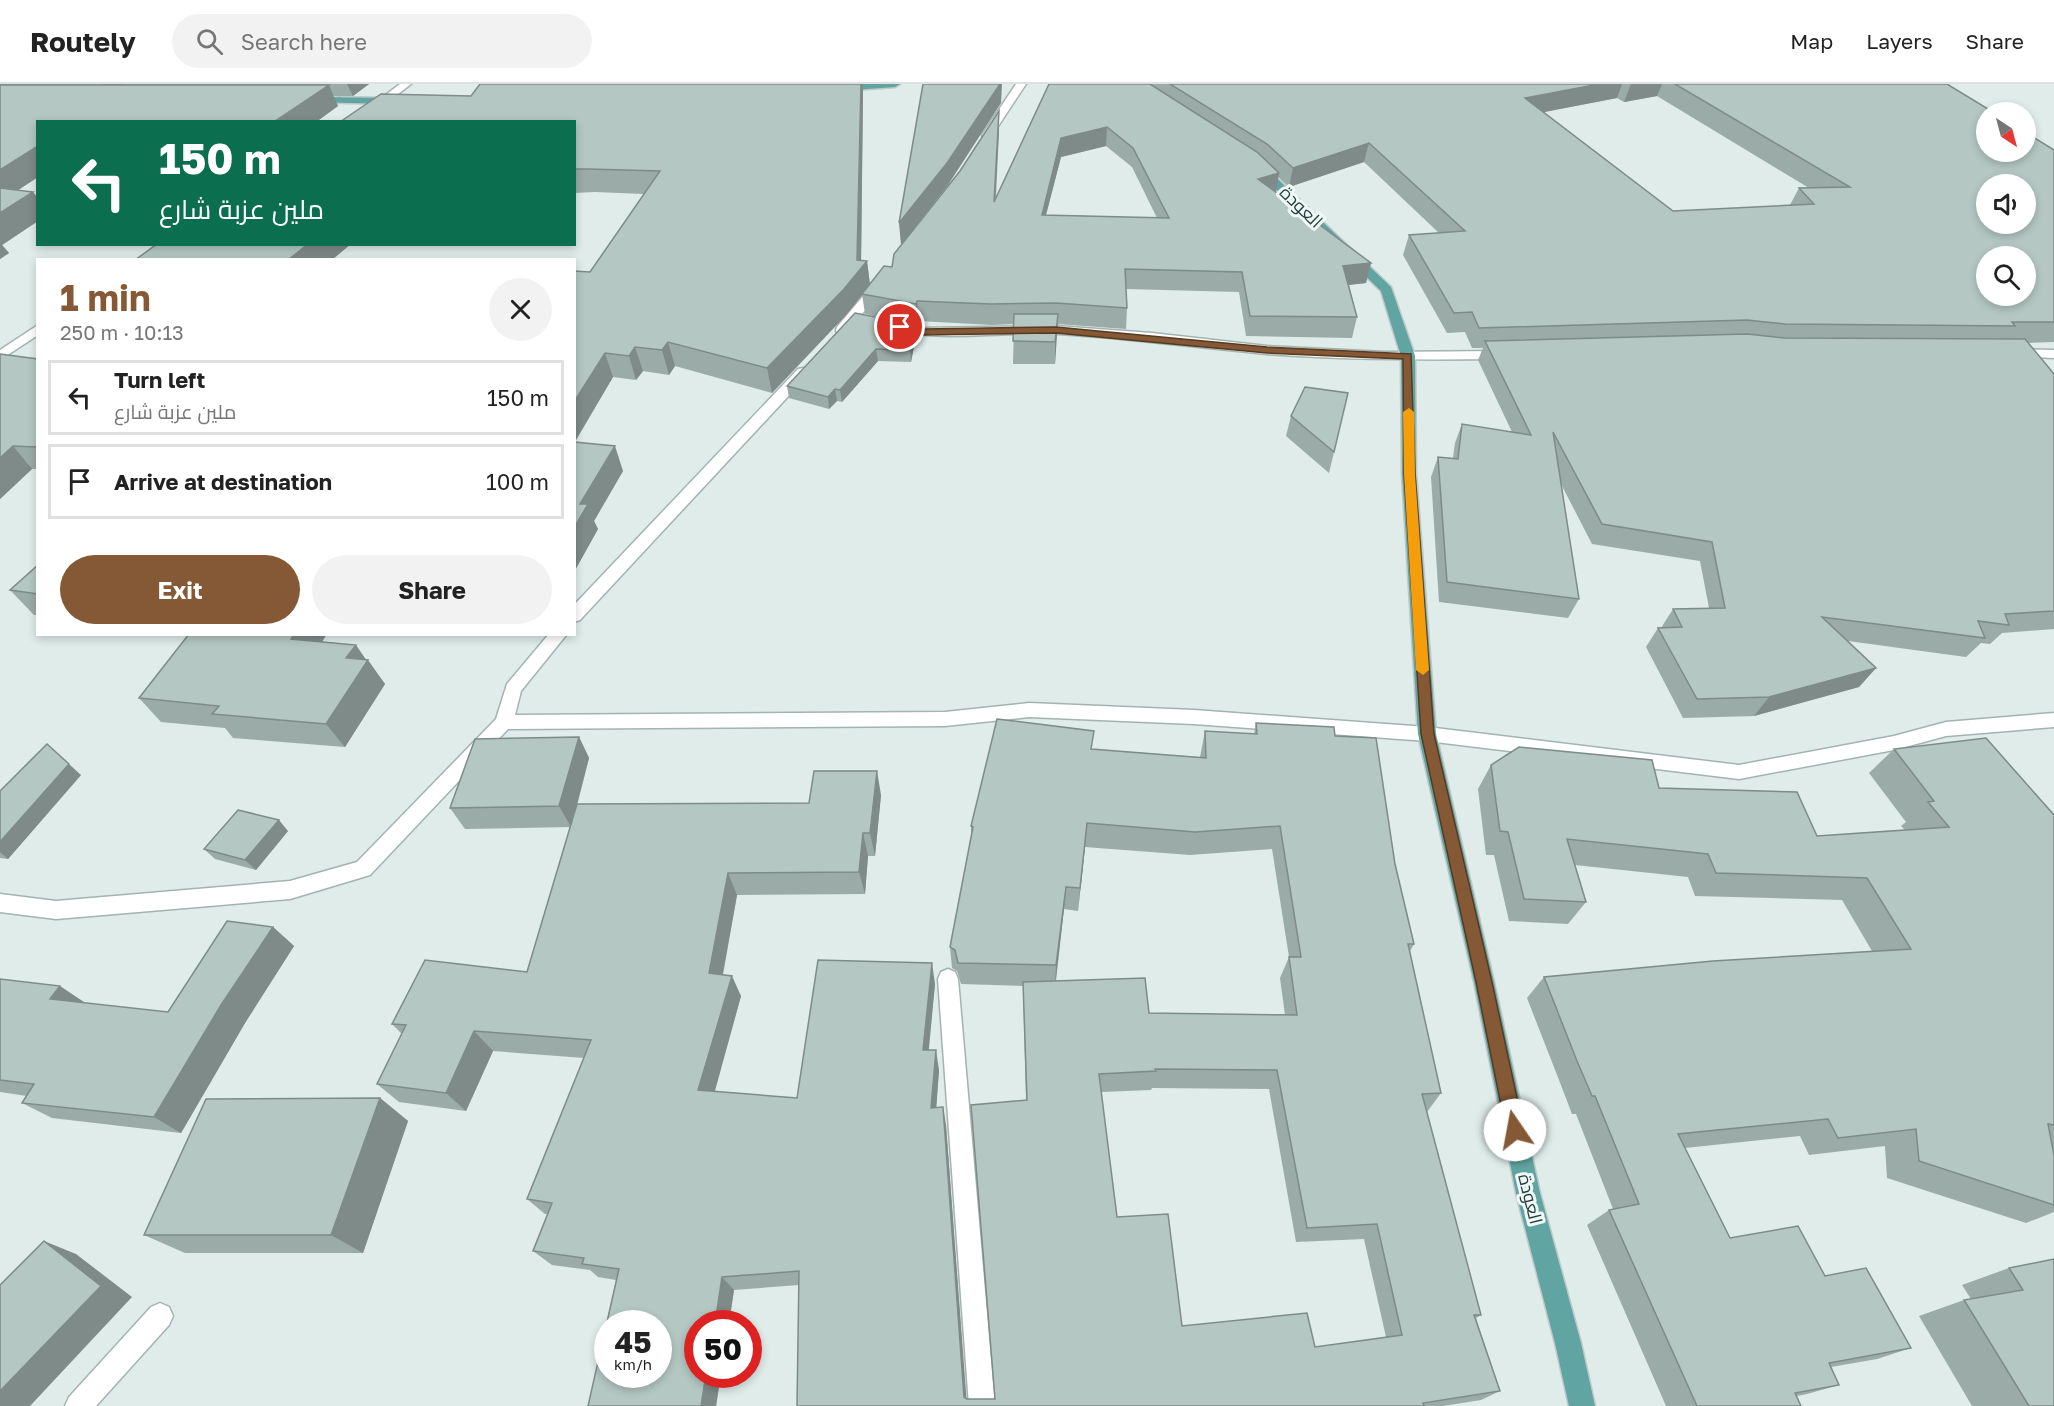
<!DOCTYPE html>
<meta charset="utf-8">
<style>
:root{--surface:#fff;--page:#f2f2f2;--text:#222;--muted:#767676;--line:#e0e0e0;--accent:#855935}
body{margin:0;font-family:"Golos Text",Cairo,sans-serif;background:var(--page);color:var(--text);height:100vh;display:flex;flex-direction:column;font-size:22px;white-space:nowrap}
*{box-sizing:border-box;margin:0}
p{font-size:20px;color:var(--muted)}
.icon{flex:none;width:33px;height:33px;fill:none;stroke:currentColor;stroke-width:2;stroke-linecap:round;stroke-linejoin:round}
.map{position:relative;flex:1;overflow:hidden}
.panel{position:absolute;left:36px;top:174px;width:540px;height:378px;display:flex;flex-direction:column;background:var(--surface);border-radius:0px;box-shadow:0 3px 9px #0003}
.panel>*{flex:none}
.banner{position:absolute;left:36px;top:36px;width:540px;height:126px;border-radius:0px;box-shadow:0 3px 9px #0003;background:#0b6e4f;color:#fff;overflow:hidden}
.needle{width:39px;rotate:144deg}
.controls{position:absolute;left:1976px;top:18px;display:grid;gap:12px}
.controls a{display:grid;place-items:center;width:60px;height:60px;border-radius:50%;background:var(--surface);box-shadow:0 3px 9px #0003;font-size:30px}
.speed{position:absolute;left:594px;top:1226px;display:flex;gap:12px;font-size:30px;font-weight:700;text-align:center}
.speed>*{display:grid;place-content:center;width:78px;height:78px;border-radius:50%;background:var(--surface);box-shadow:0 3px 9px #0003;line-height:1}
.speed small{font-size:15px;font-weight:400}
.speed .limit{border:9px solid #d22;background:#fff;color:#111}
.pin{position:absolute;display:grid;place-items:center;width:51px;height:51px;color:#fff;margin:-26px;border:3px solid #fff;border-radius:50%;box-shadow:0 2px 6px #0007}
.me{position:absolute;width:66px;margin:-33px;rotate:348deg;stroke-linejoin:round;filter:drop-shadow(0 0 4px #0008)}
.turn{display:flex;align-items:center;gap:21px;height:126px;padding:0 24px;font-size:27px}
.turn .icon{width:78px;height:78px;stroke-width:2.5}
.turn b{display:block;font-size:42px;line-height:51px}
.round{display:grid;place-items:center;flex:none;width:63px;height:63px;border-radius:32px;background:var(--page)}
.headline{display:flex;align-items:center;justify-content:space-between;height:102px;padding:0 24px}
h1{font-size:36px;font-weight:700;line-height:45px;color:var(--accent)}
.primary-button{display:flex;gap:12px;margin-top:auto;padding:12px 24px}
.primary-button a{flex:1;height:69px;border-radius:36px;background:var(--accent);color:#fff;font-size:24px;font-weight:700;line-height:69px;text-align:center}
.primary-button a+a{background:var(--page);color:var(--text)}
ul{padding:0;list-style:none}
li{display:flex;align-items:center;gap:18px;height:75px;margin:0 12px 9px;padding:0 12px;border:3px solid var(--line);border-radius:0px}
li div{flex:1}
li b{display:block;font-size:22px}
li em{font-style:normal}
header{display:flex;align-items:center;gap:36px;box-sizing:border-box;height:84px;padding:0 30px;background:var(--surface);border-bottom:2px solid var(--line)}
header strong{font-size:28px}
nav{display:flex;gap:33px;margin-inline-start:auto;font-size:21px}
.search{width:420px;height:54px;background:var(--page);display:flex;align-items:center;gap:15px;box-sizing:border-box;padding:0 21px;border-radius:33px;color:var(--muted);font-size:22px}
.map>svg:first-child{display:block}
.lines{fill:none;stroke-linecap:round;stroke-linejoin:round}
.minor-casing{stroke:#a2b4b1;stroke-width:3}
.major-casing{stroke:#c0c9c8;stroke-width:3}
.minor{fill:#fff;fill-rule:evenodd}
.major{fill:#60a5a2;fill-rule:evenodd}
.wall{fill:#9baba7;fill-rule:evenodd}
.shaded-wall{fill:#7e8b88}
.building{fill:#b4c7c2;stroke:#7e8b88;stroke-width:1.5;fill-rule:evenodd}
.route{fill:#855935;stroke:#563a22;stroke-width:1.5}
.slow{fill:#f59e0b}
.labels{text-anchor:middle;stroke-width:6;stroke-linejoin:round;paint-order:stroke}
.street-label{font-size:18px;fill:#1f3d3b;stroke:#f0f8f6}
</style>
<header>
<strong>Routely</strong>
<div class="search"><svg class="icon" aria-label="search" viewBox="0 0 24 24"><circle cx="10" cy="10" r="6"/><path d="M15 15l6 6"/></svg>Search here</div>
<nav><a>Map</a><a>Layers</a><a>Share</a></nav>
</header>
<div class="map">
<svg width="2054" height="1322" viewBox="0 0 2054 1322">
<rect width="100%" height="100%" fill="#dfece9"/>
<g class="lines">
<defs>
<g id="minor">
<path d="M400 0H411L362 38H350Z"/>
<path d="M1016 0H1026L991 53H983L982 51Z"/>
<path d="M878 198 882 199V205L847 249H837L836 246 837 243 874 199Z"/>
<path d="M891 238 923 244 1056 242 1152 249 1267 262 1384 268 1504 267 1511 271 1504 275C1425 276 1346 276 1267 270 1198 264 1129 254 1059 250 1001 247 943 259 886 245L885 242 886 239Z"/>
<path d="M38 241V251L0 276V266Z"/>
<path d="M2014 265 2054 266V274L2009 272 2007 269 2009 266Z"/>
<path d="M803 284 808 285 810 288 808 291 580 536 574 538V521L798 285Z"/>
<path d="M549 550H567L521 607 515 631 945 628 1029 619 1194 626 1427 643 1739 681 1894 652 1946 638 2054 629V643L1946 652 1894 666 1739 695 1427 657 1194 640 1029 633 945 642 508 645 370 791 290 815 56 835 0 828V810L56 817 290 797 357 778 496 635 507 600Z"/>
<path d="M948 885 955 888 958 895 995 1322H969L938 895 941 888Z"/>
<path d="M160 1219 169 1223 173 1232 169 1241 96 1322H65L69 1313 151 1223Z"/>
</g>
<g id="major">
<path d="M855 0H900L895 3 840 7 835 4 840 1Z"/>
<path d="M312 13 395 14 400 17 395 20 308 18 307 16Z"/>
<path d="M1259 80 1263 81 1391 203 1415 272 1416 390 1436 650 1494 898 1540 1109 1581 1259 1595 1322H1569L1555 1259 1516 1109 1474 898 1418 650 1402 390 1401 272 1381 207 1255 85 1254 83Z"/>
</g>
</defs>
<!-- minor casing -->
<use href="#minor" class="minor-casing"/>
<!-- major casing -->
<use href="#major" class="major-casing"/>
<!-- minor -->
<use href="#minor" class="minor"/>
<!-- major -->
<use href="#major" class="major"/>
</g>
<!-- wall -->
<g class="wall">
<path d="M0 0H369L353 12H333L338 22 316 38H38V93L18 106 38 114V137L2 161 9 169 0 175Z"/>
<path d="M480 0H863V6L861 176 867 177 870 201 847 230 772 309 675 282 669 291 643 287 636 296 613 293 575 358 623 387 594 437 598 445 574 488V187L590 188 644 110 595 108 574 109V38L471 12Z"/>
<path d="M1049 0H1947L2054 66V258L2028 259 2054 290V545L2002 549 1990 560 1981 559 1966 573 1848 557 1876 584 1859 603 1754 632 1683 634 1646 563 1658 544H1661L1673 525 1709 524 1700 477 1592 460 1561 400 1579 515 1568 534 1439 518 1431 393 1438 373 1453 374 1455 359 1462 340 1512 348 1478 276 1483 264H1472L1465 248 1447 249 1403 171 1409 151 1439 149 1364 78 1289 103 1278 93 1275 108 1371 179 1366 199 1349 201 1357 233 1352 254 1246 252 1239 208 1126 205 1127 224 1126 245 1057 240 1055 280H1013L1014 240 992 241 919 237 918 241 865 230 862 210 892 183 960 87 999 27V46L996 114ZM1657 12 1809 104H1799L1790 121 1673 127 1543 28 1617 14 1624 18ZM1106 62 1132 83 1157 134 1046 131 1061 73Z"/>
<path d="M855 229 916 253 911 278 878 277 842 318 837 317 829 325 789 314 787 302Z"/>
<path d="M0 270 38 275V385H32L0 415Z"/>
<path d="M1291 332 1334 368 1329 389 1286 352Z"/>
<path d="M38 481V531H34L10 506Z"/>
<path d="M323 558 366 576 385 600 345 663 233 654 225 644 161 638 139 614Z"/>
<path d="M1256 639 1335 652 1395 780 1414 860 1410 867 1441 1009 1427 1028 1481 1231 1476 1234 1500 1307 1481 1316 1443 1322H797L799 1201 734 1206 729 1239H698V1290H721L716 1322H588L616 1196 598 1193 590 1186 552 1181 533 1167 548 1130H545L527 1115 584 974 493 967 466 1027 399 1018 377 1000 402 950 392 940 527 888 570 743 465 745 450 724 579 653 589 674 577 722 809 719 881 711 875 772H868L865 810 737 811 723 891 741 912 714 1008 797 1014 935 900 928 966 939 986 936 1024 946 1041 966 1315H995L1026 1017 1023 902 961 900 957 887 952 884 950 863 971 753V742L1092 665 1200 673 1205 647 1254 650ZM1085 763 1190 771 1272 765 1289 873 1280 894 1285 931 1149 929 1056 897 1064 825 1078 827ZM1152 1004 1269 1005 1296 1158 1364 1155 1386 1253 1315 1263 1182 1242 1117 1133 1101 1008 1151 1006Z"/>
<path d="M1894 665 2054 731V1128L2026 1139 1887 1094 1885 1062 1809 1071 1800 1052 1685 1064 1730 1154 1825 1192 1911 1264 1877 1275 1831 1283 1839 1301 1807 1310 1797 1312 1801 1322H1666L1587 1141 1609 1126 1613 1125 1576 1030H1572L1559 996 1527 914 1544 893 1872 867 1842 816 1695 812 1688 793 1575 781 1586 818 1568 840 1509 837 1494 771H1486L1478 705 1491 681 1659 704 1817 752 1905 746 1901 742 1906 738 1869 689Z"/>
<path d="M81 691 8 775 0 774V707Z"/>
<path d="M288 747 256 786 215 775 204 765Z"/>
<path d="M273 843 294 862 245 939 181 1049 52 1034 22 1019 27 1012 0 1008V895L86 919 168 928Z"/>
<path d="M380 1014 408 1037 363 1169H185L144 1151Z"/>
<path d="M2054 1175V1322H1972L1919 1232 1964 1216 1971 1215 1962 1201 2009 1184Z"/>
</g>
<!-- shaded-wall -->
<g class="shaded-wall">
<path d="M102 0H123L124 1 108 11Z"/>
<path d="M347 0H369L353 12Z"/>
<path d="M861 0H863V6L861 185 867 177 870 201 847 230 772 309 767 284 857 176Z"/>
<path d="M1000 0H1002L1001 19 948 101 901 161 899 139Z"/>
<path d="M1599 0H1622L1617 14 1519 33 1525 14Z"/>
<path d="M1631 0H1662L1657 12 1624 18Z"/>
<path d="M329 1 338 22 316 38H275Z"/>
<path d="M999 27V46L994 138V118Z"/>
<path d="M1107 43 1106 62 1061 73 1041 150 1042 131 1061 54Z"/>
<path d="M1369 59 1364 78 1289 103 1293 84Z"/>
<path d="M38 62V93L0 118V86Z"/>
<path d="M1279 89 1276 108 1258 95Z"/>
<path d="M33 108 38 114V137L2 161 9 169 0 175V129Z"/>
<path d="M308 160H351L332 176H288Z"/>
<path d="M1371 179 1366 199 1339 202 1343 182Z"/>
<path d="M917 217 919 237 918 241 916 220Z"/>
<path d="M1058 230 1057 252 1055 280V258Z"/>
<path d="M915 241 916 253 911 278 910 266Z"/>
<path d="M668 258 675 282 669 291 662 266Z"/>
<path d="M635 263 643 287 636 296 629 272Z"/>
<path d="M876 265 878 277 842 318 840 306Z"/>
<path d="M605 269 613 293 574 359V318Z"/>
<path d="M835 305 837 317 829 325 828 313Z"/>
<path d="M13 362 32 385 0 415V374Z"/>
<path d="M615 362 623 387 594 437 598 445 574 488V444L580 420Z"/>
<path d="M294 550H327L309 579 291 555Z"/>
<path d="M356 561 367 577 368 576 385 600 345 663 326 640 346 574Z"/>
<path d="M1876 584 1859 603 1754 632 1769 613Z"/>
<path d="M579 653 589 674 571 743 559 722Z"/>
<path d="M47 660 81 691 8 775 0 768V758Z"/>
<path d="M877 687 881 711 875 772 870 749Z"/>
<path d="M279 736 288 747 256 786 245 776Z"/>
<path d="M1087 739 1085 763 1078 827 1080 804Z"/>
<path d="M863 749 868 772 865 810 859 788Z"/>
<path d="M728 789 737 811 719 910 709 889Z"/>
<path d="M1066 803 1064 825 1055 902 1056 881Z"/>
<path d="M273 843 294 862 245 939 181 1049 154 1033 221 921Z"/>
<path d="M932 879 935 900 927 985 923 966Z"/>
<path d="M732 892 741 912 710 1025 698 1006Z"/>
<path d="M60 902 87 920 50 915Z"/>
<path d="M474 947 493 967 466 1027 446 1009Z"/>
<path d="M936 966 939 986 935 1042 931 1024Z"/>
<path d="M380 1014 408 1037 363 1169 331 1151Z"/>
<path d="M943 1023 946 1041 967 1322 964 1313Z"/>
<path d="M44 1157 76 1170 132 1213 30 1322H0V1307Z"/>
<path d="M722 1193 734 1206 729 1239H715Z"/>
<path d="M706 1290H721L716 1322H701Z"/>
</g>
<!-- building -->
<g class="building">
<path d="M480 0H861L857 176 867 177 844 205 767 284 668 258 662 266 635 263 629 272 605 269 574 318V187L590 188 660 87 588 85H574V38H340L381 10 471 12Z"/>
<path d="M923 0H1000L947 79 899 139Z"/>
<path d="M1049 0H1150L1257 68 1279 89 1258 95 1371 179 1343 182 1357 233 1250 232 1242 188 1125 185 1127 224 1056 219 991 220 917 217 916 220 862 210 884 182 892 183 894 170 960 87 999 27 994 118ZM1107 43 1133 64 1169 134 1042 131 1061 54Z"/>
<path d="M1170 0H1599L1525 14 1673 127 1814 120 1799 104 1850 103 1675 0H1947L1993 28H1986V68H2025V48L2054 66V238H2012L2015 242 1785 240 1747 236 1479 244 1472 228 1454 229 1409 151 1465 147 1369 59 1293 84 1267 60ZM1986 100H2025V140H1986ZM1986 172H2025V212H1986Z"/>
<path d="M0 1H329L275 37 38 38V62L0 86Z"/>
<path d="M0 104 33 108 0 129Z"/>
<path d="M157 160H308L288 176H135Z"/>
<path d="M855 229 915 241 910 266 876 265 840 306 835 305 828 313 787 302Z"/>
<path d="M1014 230H1058L1055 258 1013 257Z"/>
<path d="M1747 250 1784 254 2025 255 2054 290V527L2005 530 2009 541 1978 537 1985 554 1822 533 1876 584 1769 613 1697 615 1658 544 1682 543 1673 525 1725 524 1712 458 1602 440 1553 348 1579 515 1447 498 1438 373 1458 375 1462 340 1531 351 1485 257Z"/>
<path d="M0 270 38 275V363L13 362 0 374Z"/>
<path d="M1305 303 1348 309 1334 368 1291 332Z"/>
<path d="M574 358 615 362 580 420H588L574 444Z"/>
<path d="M38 481V510L10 506Z"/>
<path d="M189 550H294L291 555 356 561 346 574 368 576 326 640 212 630 219 622 139 614Z"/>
<path d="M997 635 1094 647 1091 665 1206 674 1205 647 1257 650 1256 639 1334 643 1335 652 1376 654 1395 780 1414 860H1408L1441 1009 1422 1010 1481 1231H1474L1500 1307 1423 1319 1424 1322H797L799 1187 722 1193 715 1239H698V1290H706L701 1322H588L619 1185 582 1180 584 1174 533 1167 552 1119 527 1115 591 956 474 947 446 1009 377 1000 406 941 392 940 425 876 527 888 577 720 809 719 814 687H877L870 749H863L859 788 728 789 709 889 732 892 698 1006 797 1014 818 876 932 879 923 966H936L931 1024 943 1023 964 1313 967 1315H995L971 1021 1027 1016 1023 898 1145 894 1149 929 1297 931 1289 873H1301L1280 742 1195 748 1087 739 1080 804 1066 803 1056 881 958 879 955 866 950 863 973 743 971 742ZM1155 985 1277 986 1307 1144 1377 1140 1402 1251 1315 1263 1307 1229 1182 1242 1168 1130 1117 1133 1099 990 1156 987ZM608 1239H658V1290H608Z"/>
<path d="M579 653 559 722 450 724 475 655Z"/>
<path d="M1986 654 2054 731V1041L2048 1040 2054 1071V1121L1919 1077 1916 1045 1838 1054 1828 1035 1678 1050 1730 1154 1798 1142 1825 1192 1866 1184 1911 1264 1829 1279 1839 1301 1795 1309 1801 1322H1697L1609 1126 1639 1120 1595 1012H1592L1577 977 1544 893 1713 877 1911 865 1867 794 1716 789 1708 770 1567 755 1586 818 1524 815 1508 748 1500 747 1491 681 1519 663 1652 676 1659 704 1797 708 1817 752 1949 743 1928 718 1934 717 1894 665Z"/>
<path d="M47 660 69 680 0 758V707Z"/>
<path d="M238 726 279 736 245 776 204 765Z"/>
<path d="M227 837 273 843 221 921 154 1033 22 1019 34 1000 0 996V895L60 902 50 915 168 928Z"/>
<path d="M380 1014 331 1151H144L206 1015Z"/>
<path d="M44 1157 101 1202 0 1307V1201Z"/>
<path d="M2054 1175V1322H2029L1964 1216 2023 1206 2009 1184Z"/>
</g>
<!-- route -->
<path class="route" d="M896 241 923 245 1056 243 1267 263 1411 270 1415 390 1434 650 1492 898 1524 1046 1521 1052 1515 1055 1509 1052 1506 1046 1476 898 1421 650 1404 390 1403 275 1267 269 1056 249 923 251 896 246Z"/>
<!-- slow -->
<path class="slow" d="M1409 324 1414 328 1415 390 1429 586 1423 591 1416 586 1404 390 1403 328Z"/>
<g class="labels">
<!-- street labels -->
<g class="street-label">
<text transform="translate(1301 123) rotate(44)" y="6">العودة</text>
<text transform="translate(1530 1115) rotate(76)" y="6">العودة</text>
</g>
</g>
</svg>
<div class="controls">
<a><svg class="needle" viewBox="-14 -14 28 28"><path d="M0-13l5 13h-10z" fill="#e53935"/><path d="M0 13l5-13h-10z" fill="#767676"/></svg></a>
<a><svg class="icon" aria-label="sound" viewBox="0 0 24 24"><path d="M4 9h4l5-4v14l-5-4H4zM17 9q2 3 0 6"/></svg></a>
<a><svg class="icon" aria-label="search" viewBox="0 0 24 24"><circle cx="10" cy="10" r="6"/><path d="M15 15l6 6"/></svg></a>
</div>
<div class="speed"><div>45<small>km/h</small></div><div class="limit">50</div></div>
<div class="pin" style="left:900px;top:243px;background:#d93025"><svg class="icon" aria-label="arrive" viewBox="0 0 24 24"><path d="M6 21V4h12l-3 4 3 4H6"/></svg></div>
<svg class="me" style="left:1515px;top:1046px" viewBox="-20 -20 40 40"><circle r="19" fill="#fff"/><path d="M0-13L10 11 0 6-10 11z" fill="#855935"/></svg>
<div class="banner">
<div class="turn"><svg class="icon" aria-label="left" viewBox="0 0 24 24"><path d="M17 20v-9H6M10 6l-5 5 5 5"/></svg><div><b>150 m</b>ملين عزبة شارع</div></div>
</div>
<section class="panel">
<div class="headline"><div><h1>1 min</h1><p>250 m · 10:13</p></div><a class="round"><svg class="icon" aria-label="close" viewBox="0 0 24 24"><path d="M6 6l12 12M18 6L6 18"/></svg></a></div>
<ul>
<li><svg class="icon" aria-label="left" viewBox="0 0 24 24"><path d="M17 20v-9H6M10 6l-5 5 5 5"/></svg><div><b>Turn left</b><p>ملين عزبة شارع</p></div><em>150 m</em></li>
<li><svg class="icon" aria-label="arrive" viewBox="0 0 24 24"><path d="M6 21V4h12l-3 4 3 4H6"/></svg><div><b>Arrive at destination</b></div><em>100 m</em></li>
</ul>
<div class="primary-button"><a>Exit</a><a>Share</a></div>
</section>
</div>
